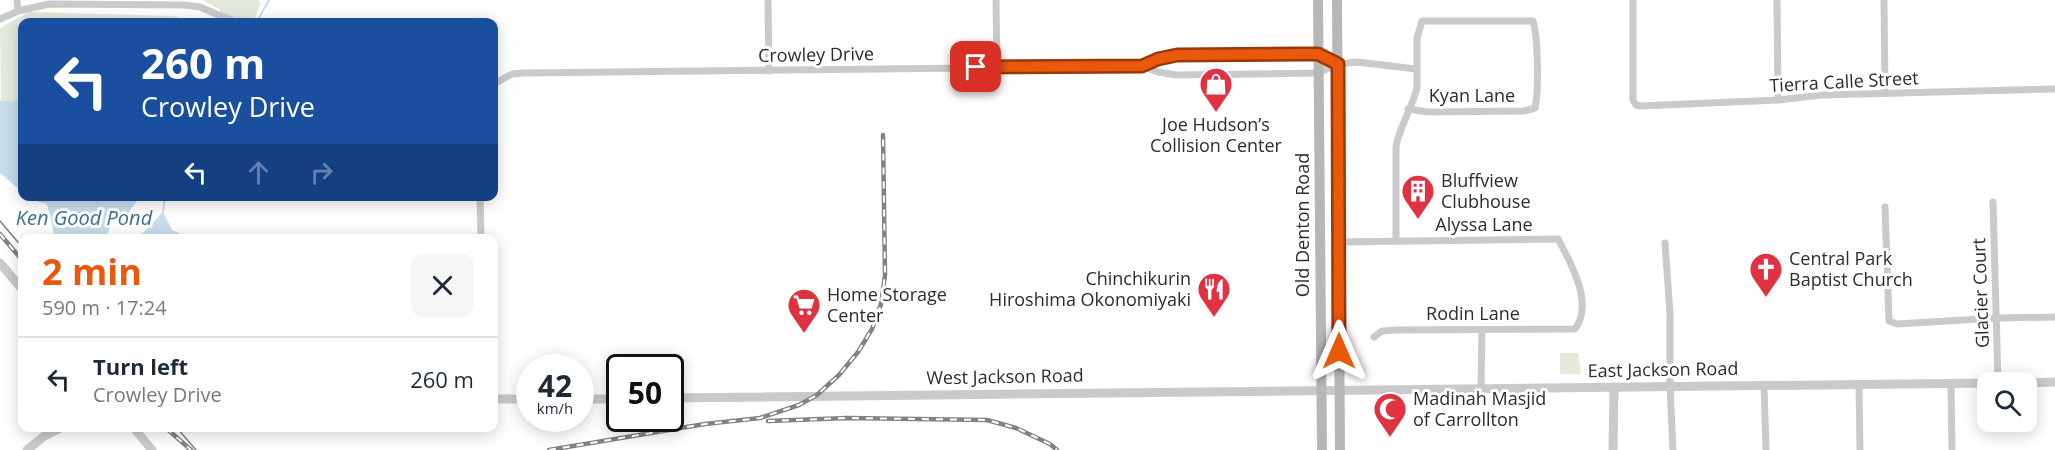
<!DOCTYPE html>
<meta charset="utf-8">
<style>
:root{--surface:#fff;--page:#f6f6f7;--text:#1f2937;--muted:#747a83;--line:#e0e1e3;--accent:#ea580c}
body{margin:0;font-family:"Open Sans",sans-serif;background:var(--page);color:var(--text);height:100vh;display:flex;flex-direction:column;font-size:22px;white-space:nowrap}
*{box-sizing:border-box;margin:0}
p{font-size:20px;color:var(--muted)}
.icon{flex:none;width:33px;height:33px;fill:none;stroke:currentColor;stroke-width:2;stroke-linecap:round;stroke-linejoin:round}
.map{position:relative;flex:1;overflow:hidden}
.drawer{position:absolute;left:18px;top:234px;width:480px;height:198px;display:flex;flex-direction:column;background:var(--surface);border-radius:12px;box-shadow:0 3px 15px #0003}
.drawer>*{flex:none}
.guide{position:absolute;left:18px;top:18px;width:480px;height:183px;border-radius:12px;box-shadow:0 3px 15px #0003;background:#1a4fa0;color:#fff;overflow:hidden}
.tools{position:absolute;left:1977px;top:372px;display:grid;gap:12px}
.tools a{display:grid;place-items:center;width:60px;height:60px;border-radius:12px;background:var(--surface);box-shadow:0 3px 15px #0003;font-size:30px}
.speed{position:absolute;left:516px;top:354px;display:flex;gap:12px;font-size:30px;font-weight:700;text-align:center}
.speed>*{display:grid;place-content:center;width:78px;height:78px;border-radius:50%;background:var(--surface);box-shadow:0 3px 15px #0003;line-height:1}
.speed small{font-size:15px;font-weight:400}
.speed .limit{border:3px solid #111;border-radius:9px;background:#fff;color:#111}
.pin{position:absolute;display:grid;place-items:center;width:51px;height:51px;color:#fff;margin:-26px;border-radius:12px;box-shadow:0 3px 9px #0006}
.me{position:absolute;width:66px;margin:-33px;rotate:0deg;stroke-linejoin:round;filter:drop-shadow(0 0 4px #0008)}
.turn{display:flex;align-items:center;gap:21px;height:126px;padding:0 24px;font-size:27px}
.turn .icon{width:78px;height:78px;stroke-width:2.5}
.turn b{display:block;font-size:42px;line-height:51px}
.lanes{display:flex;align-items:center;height:57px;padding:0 24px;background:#0003;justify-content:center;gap:30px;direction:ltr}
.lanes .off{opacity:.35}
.round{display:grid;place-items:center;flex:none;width:63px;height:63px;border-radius:12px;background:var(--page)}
.head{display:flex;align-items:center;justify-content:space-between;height:102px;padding:0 24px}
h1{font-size:36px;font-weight:700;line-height:45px;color:var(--accent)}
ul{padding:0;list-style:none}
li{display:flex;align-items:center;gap:18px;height:84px;padding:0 24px;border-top:2px solid var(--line)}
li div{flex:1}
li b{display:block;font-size:22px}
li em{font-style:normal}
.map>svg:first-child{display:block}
.green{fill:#e3eadb}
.water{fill:#c7ddea}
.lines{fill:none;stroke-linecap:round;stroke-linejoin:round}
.stream{stroke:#c7ddea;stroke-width:2}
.minor{stroke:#cacaca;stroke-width:7}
.tertiary{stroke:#cacaca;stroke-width:9}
.secondary{stroke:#b7b7b7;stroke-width:10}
.tram{stroke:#828282;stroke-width:1.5}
.rail-casing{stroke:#828282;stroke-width:4.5}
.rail{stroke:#fff;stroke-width:2;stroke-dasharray:7;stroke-linecap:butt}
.route-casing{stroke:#983908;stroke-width:15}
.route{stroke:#ea580c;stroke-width:10}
.labels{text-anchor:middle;stroke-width:6;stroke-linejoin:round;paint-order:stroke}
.street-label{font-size:18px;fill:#2d2d2d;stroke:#fff}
.poi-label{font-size:18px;fill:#2d2d2d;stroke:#fff;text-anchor:start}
.water-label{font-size:20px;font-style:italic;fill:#3d6f8d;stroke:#fff}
</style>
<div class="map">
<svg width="2055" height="450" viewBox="0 0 2055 450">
<rect width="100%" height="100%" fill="#fff"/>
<!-- green -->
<g class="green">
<path d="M203 0H258L261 3 253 22H219L220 10Z"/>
<path d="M29 12 175 16 187 22H22V97L12 102H1L0 28Z"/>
<path d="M1560 353H1578L1581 374H1560Z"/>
</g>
<!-- water -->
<g class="water">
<path d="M22 97V192L0 173V101L12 102Z"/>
<path d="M28 197H140L126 216 114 220 105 238H55L47 204 32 200Z"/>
<path d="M163 212 172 230 181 234 291 236 296 238H138Z"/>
</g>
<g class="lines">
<!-- stream -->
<g class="stream">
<path d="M259 18 269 0"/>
<path d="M163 212 165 196"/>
</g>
<!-- minor -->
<g class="minor">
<path d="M17 0 18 11"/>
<path d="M768 0 769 71"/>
<path d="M996 0 997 66"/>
<path d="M1633 0V100L1636 105 1640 106 1778 100 1822 95 2055 89"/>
<path d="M1777 0 1778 100"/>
<path d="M1884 0 1885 93"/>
<path d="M0 19 18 11 49 4 185 5 200 7 235 22"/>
<path d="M1142 66 1158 72 1176 75 1318 73 1338 64 1357 62 1416 69"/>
<path d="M494 84 512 74 524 73 1142 66 1158 59 1177 55 1318 54 1338 64"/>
<path d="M480 196 481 238"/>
<path d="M1993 202 1998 382"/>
<path d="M1885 207 1889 321 1897 324 1997 318 2055 317"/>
<path d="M1396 240V146C1400 126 1412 108 1417 88V38L1422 21H1533C1538 37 1539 91 1535 108L1524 111 1428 112 1408 109"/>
<path d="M1339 242 1558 239C1571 263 1594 304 1575 329L1397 330 1382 331 1374 337"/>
<path d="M1665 243 1670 314V387L1673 450"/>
<path d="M1951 384 1952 450"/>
<path d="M1859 385 1860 450"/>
<path d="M1764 386 1766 450"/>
<path d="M1481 389 1482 330"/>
</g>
<!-- tertiary -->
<g class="tertiary">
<path d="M0 263 22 289"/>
<path d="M2026 383 2055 382"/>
<path d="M670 398 1988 383"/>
<path d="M494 399H530"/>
<path d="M580 399H620"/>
<path d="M134 428 152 450"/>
<path d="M27 450 43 437 60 428"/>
<path d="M1613 450 1614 387"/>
</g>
<!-- secondary -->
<g class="secondary">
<path d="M1318 0 1322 450"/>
<path d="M1337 0 1340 450"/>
</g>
<!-- tram -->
<g class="tram">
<path d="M0 221 22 247"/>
<path d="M177 428 196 450"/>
</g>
<defs>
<g id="rail">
<path d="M0 234 22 260"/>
<path d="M768 421 847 418 987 420 1016 428 1050 444 1057 450"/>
<path d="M166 428 191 450"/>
<path d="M549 450 705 424 760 418 799 405 817 395 839 375 858 352 872 329 881 304 885 275 883 135"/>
</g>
</defs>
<!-- rail casing -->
<use href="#rail" class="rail-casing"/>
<!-- rail -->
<use href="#rail" class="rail"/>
</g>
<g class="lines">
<defs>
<path id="route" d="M976 67 1142 66 1158 59 1177 55 1299 54H1318L1338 64 1339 351"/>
</defs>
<!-- route casing -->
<use href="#route" class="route-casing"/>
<!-- route -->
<use href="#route" class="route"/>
</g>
<!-- icons -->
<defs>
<symbol id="shop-pin" viewBox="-11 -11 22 30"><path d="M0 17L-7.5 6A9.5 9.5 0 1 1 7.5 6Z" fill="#e13242" stroke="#fff"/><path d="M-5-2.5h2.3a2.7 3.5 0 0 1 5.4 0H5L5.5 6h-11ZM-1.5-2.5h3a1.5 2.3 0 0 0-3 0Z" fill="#fff"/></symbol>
<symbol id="building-pin" viewBox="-11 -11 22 30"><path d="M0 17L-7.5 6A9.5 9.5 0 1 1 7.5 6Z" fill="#e13242" stroke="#fff"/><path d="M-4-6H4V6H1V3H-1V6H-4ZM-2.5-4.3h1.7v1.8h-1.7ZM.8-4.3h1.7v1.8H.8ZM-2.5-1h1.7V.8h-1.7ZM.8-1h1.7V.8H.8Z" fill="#fff"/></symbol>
<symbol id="church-pin" viewBox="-11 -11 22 30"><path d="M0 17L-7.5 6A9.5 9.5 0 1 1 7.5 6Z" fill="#e13242" stroke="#fff"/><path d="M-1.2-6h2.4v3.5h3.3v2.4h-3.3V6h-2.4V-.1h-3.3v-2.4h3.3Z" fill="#fff"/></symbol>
<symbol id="restaurant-pin" viewBox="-11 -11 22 30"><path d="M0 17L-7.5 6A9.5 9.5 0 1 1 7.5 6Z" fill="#e13242" stroke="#fff"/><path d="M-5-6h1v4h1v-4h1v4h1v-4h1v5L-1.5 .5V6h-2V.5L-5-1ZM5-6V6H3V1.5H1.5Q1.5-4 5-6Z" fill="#fff"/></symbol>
<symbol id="supermarket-pin" viewBox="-11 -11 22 30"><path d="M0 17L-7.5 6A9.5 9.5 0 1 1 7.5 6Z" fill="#e13242" stroke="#fff"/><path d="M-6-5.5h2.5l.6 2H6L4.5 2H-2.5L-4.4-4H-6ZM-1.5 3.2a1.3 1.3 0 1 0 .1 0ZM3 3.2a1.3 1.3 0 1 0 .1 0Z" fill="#fff"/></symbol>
<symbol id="mosque-pin" viewBox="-11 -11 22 30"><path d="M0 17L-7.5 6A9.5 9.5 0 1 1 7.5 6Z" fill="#e13242" stroke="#fff"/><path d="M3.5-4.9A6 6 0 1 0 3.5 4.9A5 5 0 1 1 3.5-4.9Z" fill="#fff"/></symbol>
</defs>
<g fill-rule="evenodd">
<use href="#shop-pin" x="1197" y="65" width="38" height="52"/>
<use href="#building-pin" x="1399" y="172" width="38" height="52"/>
<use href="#church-pin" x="1747" y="250" width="38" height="52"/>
<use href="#restaurant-pin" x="1195" y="270" width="38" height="52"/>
<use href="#supermarket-pin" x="785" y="286" width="38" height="52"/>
<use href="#mosque-pin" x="1371" y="390" width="38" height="52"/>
</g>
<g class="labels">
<!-- street labels -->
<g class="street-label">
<text transform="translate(816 55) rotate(-1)" y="6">Crowley Drive</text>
<text transform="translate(1844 82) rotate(-3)" y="6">Tierra Calle Street</text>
<text x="1472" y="102">Kyan Lane</text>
<text transform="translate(1303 225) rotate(-90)" y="6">Old Denton Road</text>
<text x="1484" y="231">Alyssa Lane</text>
<text transform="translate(1981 293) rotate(-92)" y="6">Glacier Court</text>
<text x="1473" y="320">Rodin Lane</text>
<text transform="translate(1663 370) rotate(-1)" y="6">East Jackson Road</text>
<text transform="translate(1005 377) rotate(-1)" y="6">West Jackson Road</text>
</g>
<!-- poi labels -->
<g class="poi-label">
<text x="1216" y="131" text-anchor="middle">Joe Hudson’s<tspan x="1216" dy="21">Collision Center</tspan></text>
<text x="1441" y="187">Bluffview<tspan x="1441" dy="21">Clubhouse</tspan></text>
<text x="1789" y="265">Central Park<tspan x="1789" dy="21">Baptist Church</tspan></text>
<text x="1191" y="285" text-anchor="end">Chinchikurin<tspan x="1191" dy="21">Hiroshima Okonomiyaki</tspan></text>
<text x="827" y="301">Home Storage<tspan x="827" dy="21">Center</tspan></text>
<text x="1413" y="405">Madinah Masjid<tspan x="1413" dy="21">of Carrollton</tspan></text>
</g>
<!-- water labels -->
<g class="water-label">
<text x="84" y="225">Ken Good Pond</text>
</g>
</g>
</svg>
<div class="tools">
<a><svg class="icon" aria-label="search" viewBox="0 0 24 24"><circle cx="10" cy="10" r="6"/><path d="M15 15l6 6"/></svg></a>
</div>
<div class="speed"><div>42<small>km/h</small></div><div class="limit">50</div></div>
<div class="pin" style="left:976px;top:67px;background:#d93025"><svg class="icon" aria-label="arrive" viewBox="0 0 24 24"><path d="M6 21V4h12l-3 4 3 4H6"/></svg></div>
<svg class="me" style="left:1339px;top:351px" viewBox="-20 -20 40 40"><path d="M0-17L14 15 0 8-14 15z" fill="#ea580c" stroke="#fff" stroke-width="4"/></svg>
<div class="guide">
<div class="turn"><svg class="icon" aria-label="left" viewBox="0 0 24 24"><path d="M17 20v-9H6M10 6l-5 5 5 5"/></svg><div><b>260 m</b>Crowley Drive</div></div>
<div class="lanes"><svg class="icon" aria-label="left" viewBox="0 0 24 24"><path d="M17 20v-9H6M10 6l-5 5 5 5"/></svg><svg class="icon off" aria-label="ahead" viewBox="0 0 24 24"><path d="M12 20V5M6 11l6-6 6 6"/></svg><svg class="icon off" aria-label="right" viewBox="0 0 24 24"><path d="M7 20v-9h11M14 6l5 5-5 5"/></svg></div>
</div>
<section class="drawer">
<div class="head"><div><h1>2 min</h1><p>590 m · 17:24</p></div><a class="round"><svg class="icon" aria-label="close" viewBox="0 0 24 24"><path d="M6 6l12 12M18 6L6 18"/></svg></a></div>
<ul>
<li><svg class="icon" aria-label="left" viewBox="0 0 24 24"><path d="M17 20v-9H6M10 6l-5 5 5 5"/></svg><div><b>Turn left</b><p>Crowley Drive</p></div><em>260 m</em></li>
</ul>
</section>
</div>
